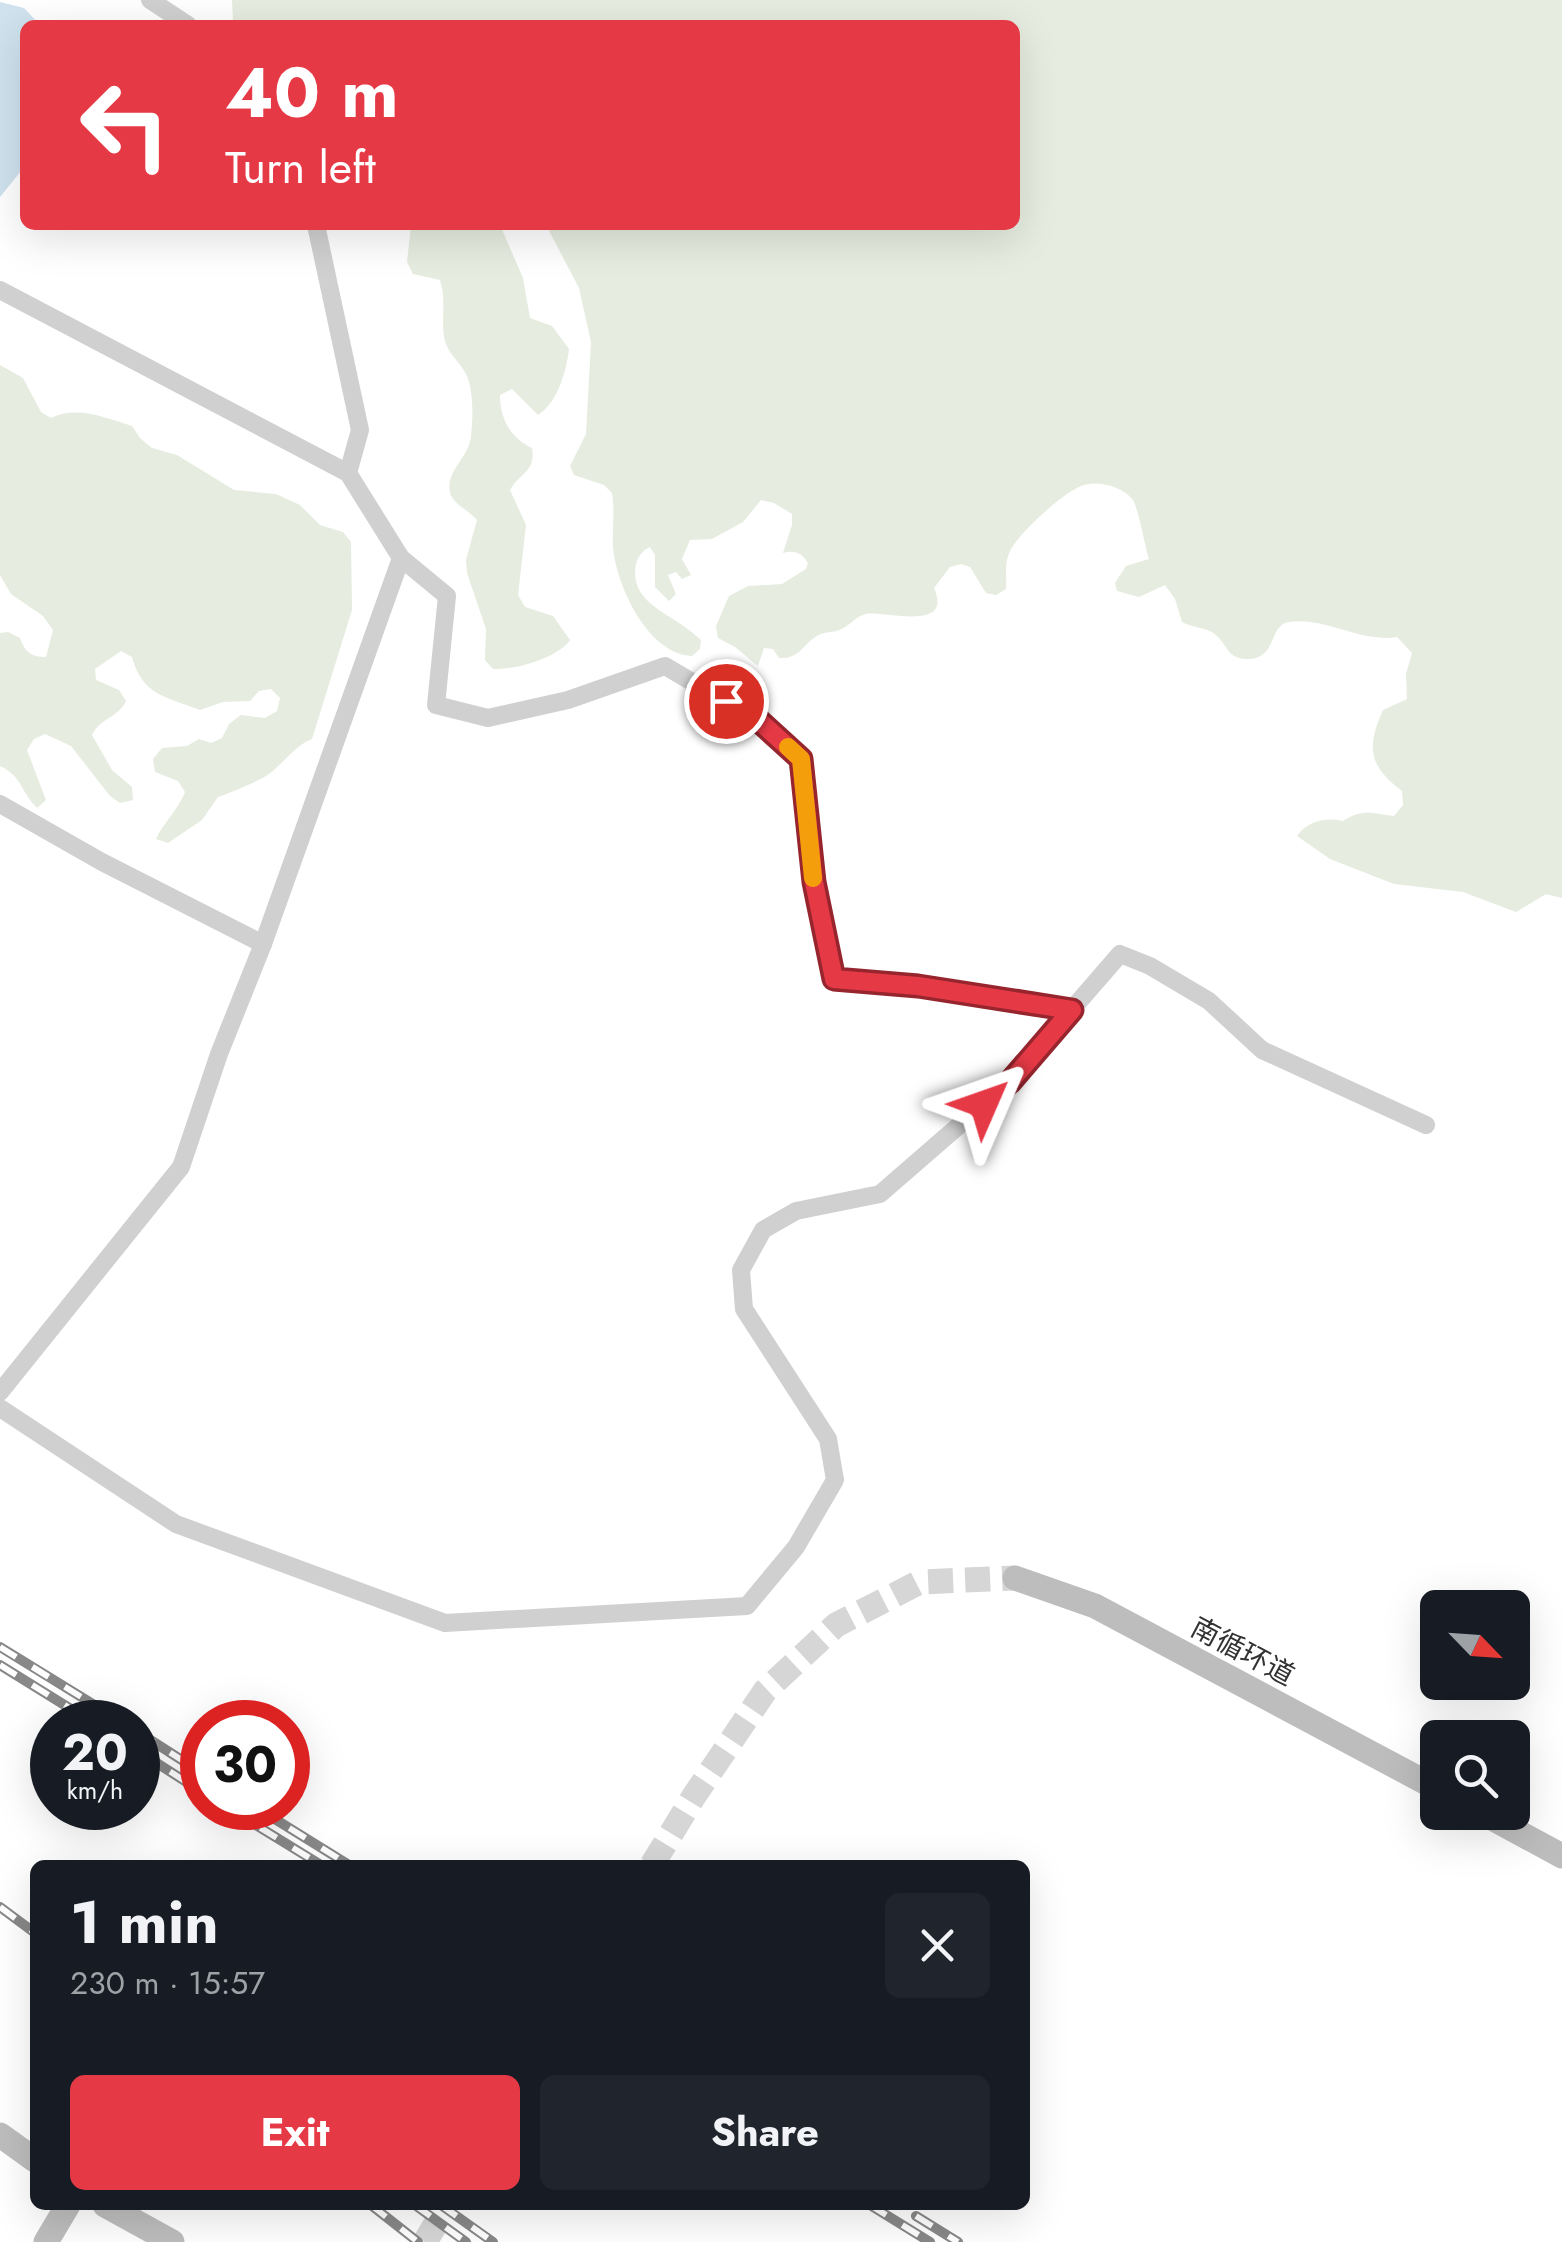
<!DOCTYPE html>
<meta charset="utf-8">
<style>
:root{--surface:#171b24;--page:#20242c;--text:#f1f3f6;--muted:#9ea1a6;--accent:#e63946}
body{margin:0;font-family:Jost,"Noto Sans SC",sans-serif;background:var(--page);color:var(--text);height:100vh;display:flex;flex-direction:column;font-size:38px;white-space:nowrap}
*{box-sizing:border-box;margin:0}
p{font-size:32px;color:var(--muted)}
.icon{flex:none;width:55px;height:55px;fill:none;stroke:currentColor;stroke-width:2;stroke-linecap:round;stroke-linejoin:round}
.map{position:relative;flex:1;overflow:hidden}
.drawer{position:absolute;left:30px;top:1860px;width:1000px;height:350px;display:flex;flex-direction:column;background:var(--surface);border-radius:15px;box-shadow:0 10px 40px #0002}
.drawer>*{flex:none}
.banner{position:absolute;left:20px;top:20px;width:1000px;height:210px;border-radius:15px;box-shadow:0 10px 40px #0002;background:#e63946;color:#fff;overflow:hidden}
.needle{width:65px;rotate:115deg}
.controls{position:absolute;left:1420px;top:1590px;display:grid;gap:20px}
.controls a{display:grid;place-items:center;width:110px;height:110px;border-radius:15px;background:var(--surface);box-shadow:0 10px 40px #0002;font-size:50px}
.speed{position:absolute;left:30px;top:1700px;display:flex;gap:20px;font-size:50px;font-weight:700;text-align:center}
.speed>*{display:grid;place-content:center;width:130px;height:130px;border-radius:50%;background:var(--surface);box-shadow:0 10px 40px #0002;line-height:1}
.speed small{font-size:25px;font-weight:400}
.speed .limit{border:15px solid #d22;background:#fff;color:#111}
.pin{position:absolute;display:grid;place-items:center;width:85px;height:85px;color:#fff;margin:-42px;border:5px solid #fff;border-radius:50%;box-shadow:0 2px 10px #0007}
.me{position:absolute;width:110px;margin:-55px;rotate:47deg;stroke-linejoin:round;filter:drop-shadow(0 0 8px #0008)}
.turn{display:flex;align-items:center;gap:35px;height:210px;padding:0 40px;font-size:45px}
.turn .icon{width:130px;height:130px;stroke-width:2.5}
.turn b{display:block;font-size:70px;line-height:85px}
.round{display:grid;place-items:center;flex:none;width:105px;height:105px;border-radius:15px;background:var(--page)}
.head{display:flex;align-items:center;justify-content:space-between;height:170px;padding:0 40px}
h1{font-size:60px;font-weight:700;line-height:75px}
.action{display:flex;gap:20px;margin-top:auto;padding:20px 40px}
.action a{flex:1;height:115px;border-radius:15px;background:var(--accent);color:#fff;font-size:40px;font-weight:700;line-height:115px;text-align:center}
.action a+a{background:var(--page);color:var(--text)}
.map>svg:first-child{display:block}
.green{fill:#e6ecdf}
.water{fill:#cfe2ee}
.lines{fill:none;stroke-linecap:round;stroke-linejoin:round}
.secondary-tunnel{stroke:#d6d6d6;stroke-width:25;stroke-dasharray:25 12;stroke-linecap:butt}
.street{stroke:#d0d0d0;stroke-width:18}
.secondary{stroke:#bdbdbd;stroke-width:25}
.rail-casing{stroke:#888;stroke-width:10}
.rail{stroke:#fff;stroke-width:6;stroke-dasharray:19;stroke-linecap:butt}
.route-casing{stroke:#96252e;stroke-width:25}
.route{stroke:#e63946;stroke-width:18}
.slow{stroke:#f59e0b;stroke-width:18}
.labels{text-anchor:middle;stroke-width:10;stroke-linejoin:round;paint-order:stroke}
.street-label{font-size:28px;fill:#333;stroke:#fff}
</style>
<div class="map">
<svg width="1562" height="2242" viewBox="0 0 1562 2242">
<rect width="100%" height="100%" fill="#fff"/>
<!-- green -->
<g class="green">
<path d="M232 0H1562V898L1546 894 1516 912 1463 892 1394 884 1330 859 1297 836C1308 821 1325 817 1343 821 1364 808 1372 814 1394 816L1403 805 1402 791C1369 766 1366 748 1383 710L1407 699 1406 674 1412 653 1397 637C1360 643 1326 617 1289 622 1268 625 1278 660 1246 659 1228 658 1228 647 1217 636 1208 627 1193 628 1182 622L1175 599 1165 585 1139 597 1117 591 1115 583 1126 566 1149 559C1145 546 1138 508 1133 500 1124 487 1099 480 1084 485 1065 490 1018 534 1010 551 1004 563 1007 576 1006 589L996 595 986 593 970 567 961 564 950 567 934 588C954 633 883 610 866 614 855 616 849 627 839 630 832 633 824 631 817 636 802 645 800 659 779 658L773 649 764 648 758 666 735 647 718 638 716 626 729 596 748 586 782 584 806 569 808 563C801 552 795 550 783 553L792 525V514L774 503 761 500 743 522 712 539 690 540 682 559 691 575 682 579 676 572 668 575 676 594 669 601 655 587V555L650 547C642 551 639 555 636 564 628 603 672 614 694 634L701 640 700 649 692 656C648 654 617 587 613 548 612 529 615 511 612 493L604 485 574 475 570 466 586 434 591 342 579 288 546 225H1015V25H238L233 22Z"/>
<path d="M411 225H500L523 278 530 318 552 326 569 349C566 372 558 402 538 415L512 389 500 395C500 418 510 438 532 448 536 472 520 472 510 490L526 525 518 595 525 607 553 616 570 640C558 658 515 670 493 669L485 660 486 629 467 573 466 560 477 520C470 511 453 504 450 493 445 471 469 458 471 436 473 419 474 391 466 374 460 362 449 355 445 341 440 321 447 301 440 280L413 274 407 262Z"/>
<path d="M0 365 23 378 41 412 51 418C77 405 106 418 132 426L140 438 152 448 177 455 234 490 276 494 300 505 320 525 343 532 351 542 352 610 312 739C293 747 285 762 269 774 261 780 228 794 218 797L202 820 168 843 156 839C164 822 178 810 185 792L178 781 155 772 153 759 162 748 187 746 199 739 211 743 222 738 229 724 241 715 265 718 277 711 280 698 271 689 259 691 250 701 223 702 200 710C166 697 142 695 132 657L121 651 95 669 96 680 119 690 126 701C118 718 100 718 92 735L112 770 132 787 133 800 120 803 110 796 71 746 45 734 34 739 27 750 46 800 37 808C20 791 23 777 0 766V633L8 632 20 638C25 652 31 657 46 657L53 630 43 616 11 594 0 575Z"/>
</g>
<!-- water -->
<path class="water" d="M0 2 24 8 40 25H25V166L0 197Z"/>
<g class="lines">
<!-- secondary-tunnel -->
<g class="secondary-tunnel">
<path d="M652 1865 694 1796 765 1691 836 1625 920 1582 1015 1578"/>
<path d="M425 2242 447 2205"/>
</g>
<!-- street -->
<g class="street">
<path d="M150 0 188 25"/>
<path d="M316 225 360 430 348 473"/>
<path d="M0 290 348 473 401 558 447 596 436 705 488 718 568 700 665 666 755 719 801 759 814 883 833 979 918 985 1071 1010"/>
<path d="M0 804 102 862 263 944"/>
<path d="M0 1392 181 1167 219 1054 263 944 401 558"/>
<path d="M0 1408 176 1524 445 1623 747 1606 796 1547 835 1480 828 1439 744 1309 741 1270 763 1230 796 1211 880 1194 1009 1082 1120 954 1150 966 1209 1001 1262 1050 1426 1125"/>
</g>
<!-- secondary -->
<g class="secondary">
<path d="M1015 1578 1095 1606 1438 1789"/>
<path d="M1481 1812 1562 1856"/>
<path d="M0 2135 35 2160"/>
<path d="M105 2205 172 2242"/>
<path d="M46 2242 68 2205"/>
</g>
<defs>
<g id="rail">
<path d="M0 1647 122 1722"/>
<path d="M0 1665 92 1722"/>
<path d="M138 1732 202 1773"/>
<path d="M138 1751 202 1792"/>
<path d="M228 1808 321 1865"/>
<path d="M257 1808 349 1865"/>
<path d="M0 1907 35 1933"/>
<path d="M371 2205 418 2242"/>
<path d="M415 2205 466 2242"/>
<path d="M441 2205 493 2242"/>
<path d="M870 2205 930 2242"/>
<path d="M916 2216 958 2242"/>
</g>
</defs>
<!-- rail casing -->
<use href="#rail" class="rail-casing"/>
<!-- rail -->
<use href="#rail" class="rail"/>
</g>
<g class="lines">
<defs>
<path id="route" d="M726 701 756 718 801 759 814 882 834 979 918 986 1072 1010 1010 1082 984 1104"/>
</defs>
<!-- route casing -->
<use href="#route" class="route-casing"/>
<!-- route -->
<use href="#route" class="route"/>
<!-- slow -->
<path class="slow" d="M788 747 801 759 813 878"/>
</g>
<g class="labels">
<!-- street labels -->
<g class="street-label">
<text transform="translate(1243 1651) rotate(28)" y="10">南循环道</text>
</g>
</g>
</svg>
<div class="controls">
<a><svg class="needle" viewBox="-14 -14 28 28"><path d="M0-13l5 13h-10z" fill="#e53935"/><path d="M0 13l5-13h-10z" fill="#9ea1a6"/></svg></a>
<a><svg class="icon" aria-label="search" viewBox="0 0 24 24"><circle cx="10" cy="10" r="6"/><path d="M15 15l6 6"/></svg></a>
</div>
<div class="speed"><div>20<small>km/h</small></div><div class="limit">30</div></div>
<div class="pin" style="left:726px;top:701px;background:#d93025"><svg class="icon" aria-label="arrive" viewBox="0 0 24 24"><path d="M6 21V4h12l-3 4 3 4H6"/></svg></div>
<svg class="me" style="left:984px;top:1104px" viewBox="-20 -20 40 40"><path d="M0-17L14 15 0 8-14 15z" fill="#e63946" stroke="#fff" stroke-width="4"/></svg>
<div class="banner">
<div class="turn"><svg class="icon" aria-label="left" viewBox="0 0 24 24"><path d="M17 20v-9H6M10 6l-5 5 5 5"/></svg><div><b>40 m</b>Turn left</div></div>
</div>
<section class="drawer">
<div class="head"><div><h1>1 min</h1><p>230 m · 15:57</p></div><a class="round"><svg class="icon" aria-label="close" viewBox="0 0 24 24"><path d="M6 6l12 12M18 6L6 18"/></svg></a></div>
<div class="action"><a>Exit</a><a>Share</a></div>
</section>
</div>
